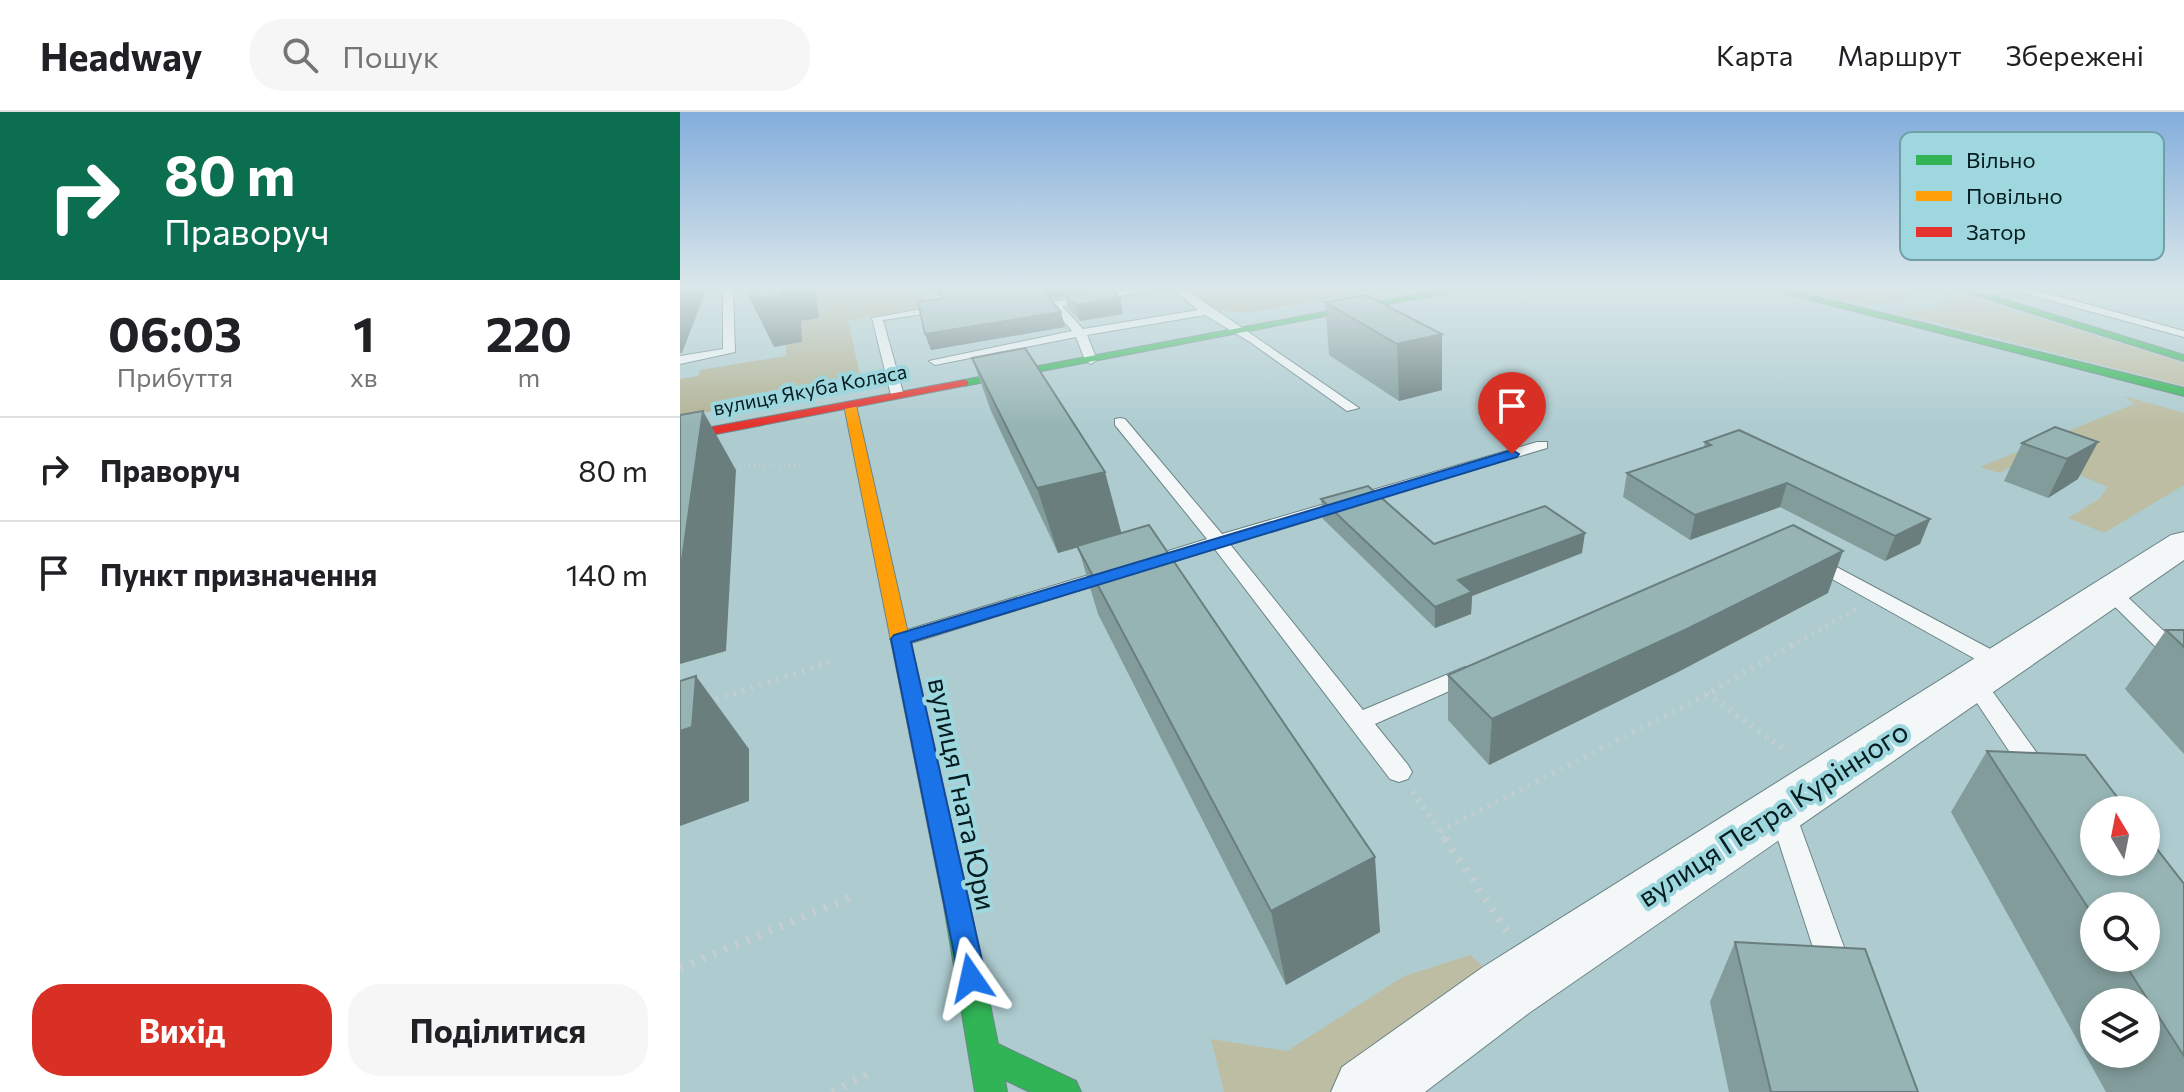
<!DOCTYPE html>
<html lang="uk">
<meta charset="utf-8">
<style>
:root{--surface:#fff;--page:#f6f6f6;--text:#202124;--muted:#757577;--line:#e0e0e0;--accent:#d93025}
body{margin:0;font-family:Commissioner,sans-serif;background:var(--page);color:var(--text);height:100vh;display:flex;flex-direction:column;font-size:30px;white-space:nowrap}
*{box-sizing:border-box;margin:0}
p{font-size:26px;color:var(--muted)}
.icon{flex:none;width:44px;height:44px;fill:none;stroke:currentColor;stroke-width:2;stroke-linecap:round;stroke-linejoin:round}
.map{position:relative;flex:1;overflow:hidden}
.drawer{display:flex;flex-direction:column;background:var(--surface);width:680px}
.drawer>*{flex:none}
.top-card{background:#0b6e4f;color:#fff;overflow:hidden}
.needle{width:52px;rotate:350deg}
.fabs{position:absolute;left:1400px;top:684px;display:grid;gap:16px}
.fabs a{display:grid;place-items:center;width:80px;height:80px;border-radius:50%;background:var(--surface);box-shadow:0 4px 12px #0003;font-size:40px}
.pin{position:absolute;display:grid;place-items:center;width:68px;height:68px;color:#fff;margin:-82px -34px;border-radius:50% 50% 50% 0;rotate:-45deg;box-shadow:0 0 8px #0007}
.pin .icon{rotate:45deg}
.me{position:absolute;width:88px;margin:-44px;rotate:349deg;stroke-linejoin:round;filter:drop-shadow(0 0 6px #0008)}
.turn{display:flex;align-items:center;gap:28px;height:168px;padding:0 32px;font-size:36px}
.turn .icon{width:104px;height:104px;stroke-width:2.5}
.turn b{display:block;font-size:56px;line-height:68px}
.eta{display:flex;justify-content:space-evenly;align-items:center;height:136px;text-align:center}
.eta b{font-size:48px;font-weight:700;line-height:56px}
.button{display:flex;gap:16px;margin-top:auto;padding:16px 32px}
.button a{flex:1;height:92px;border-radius:32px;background:var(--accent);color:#fff;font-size:32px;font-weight:700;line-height:92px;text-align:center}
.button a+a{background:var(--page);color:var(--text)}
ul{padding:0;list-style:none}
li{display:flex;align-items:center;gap:24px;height:104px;padding:0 32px;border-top:2px solid var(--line)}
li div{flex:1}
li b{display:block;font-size:30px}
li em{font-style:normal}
header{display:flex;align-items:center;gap:48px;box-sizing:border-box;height:112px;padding:0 40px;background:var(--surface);border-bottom:2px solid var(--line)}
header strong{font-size:38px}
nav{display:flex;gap:44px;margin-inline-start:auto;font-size:28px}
.search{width:560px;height:72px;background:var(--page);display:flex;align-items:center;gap:20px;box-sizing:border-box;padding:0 28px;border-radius:32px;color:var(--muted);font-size:30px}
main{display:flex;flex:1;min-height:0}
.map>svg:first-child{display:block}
.green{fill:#bcbda2}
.forest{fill:#b1b294}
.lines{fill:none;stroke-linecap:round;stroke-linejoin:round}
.lane-casing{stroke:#6b8487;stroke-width:2}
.street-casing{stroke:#6b8487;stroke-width:2}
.fast-casing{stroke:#6b8487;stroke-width:2}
.slow-casing{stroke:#6b8487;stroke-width:2}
.jam-casing{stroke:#6b8487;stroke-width:2}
.path-far4{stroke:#c4cecf;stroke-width:3;stroke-dasharray:1 3;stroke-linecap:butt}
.path-far3{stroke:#c4cecf;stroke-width:4;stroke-dasharray:1 4;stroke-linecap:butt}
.path-far2{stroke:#c4cecf;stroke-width:5;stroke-dasharray:2 6;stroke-linecap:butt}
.path-far1{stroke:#c4cecf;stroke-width:6;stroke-dasharray:2 7;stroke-linecap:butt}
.path{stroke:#c4cecf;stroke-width:8;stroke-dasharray:3 9;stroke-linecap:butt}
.lane{fill:#f3f7f8;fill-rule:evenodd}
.street{fill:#f3f7f8;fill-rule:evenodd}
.fast{fill:#30b455;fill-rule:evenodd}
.slow{fill:#ff9f0a;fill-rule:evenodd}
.jam{fill:#e5322d;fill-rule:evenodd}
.wall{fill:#829b9b;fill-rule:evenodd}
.shaded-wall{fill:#6a7e7e}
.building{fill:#97b4b4;stroke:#6a7e7e;stroke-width:2}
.route{fill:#1a73e8;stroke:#114b97;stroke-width:2}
.labels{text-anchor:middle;stroke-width:8;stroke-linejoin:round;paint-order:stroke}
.far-street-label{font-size:20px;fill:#051c1f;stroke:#9fd7df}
.near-street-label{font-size:28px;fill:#051c1f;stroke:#9fd7df}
.key{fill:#9fd7df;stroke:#719fa5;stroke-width:2}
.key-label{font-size:22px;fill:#051c1f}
</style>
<header>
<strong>Headway</strong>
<div class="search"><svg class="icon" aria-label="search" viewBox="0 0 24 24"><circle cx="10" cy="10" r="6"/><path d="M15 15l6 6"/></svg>Пошук</div>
<nav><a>Карта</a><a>Маршрут</a><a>Збережені</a></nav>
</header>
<main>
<section class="drawer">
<div class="top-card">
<div class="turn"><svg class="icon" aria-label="right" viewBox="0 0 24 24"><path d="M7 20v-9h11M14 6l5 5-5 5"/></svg><div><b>80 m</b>Праворуч</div></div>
</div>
<div class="eta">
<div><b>06:03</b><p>Прибуття</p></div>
<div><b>1</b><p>хв</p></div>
<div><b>220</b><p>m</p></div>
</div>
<ul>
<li><svg class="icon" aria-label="right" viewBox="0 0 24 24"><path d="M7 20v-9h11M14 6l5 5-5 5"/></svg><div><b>Праворуч</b></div><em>80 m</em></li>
<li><svg class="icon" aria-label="arrive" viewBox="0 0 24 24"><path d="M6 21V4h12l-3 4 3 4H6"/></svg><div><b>Пункт призначення</b></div><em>140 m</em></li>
</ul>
<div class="button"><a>Вихід</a><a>Поділитися</a></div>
</section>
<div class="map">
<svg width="1504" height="980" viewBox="0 0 1504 980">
<rect width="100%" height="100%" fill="#aeccd0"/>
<!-- green -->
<g class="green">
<path d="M1117 176H1154L1178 181 1228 176 1231 179V184C1197 202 1150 186 1117 176Z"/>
<path d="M1261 176 1504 251V274L1215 200 1240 199 1258 195 1268 189 1267 181Z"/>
<path d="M1444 284 1504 301V373L1424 421 1388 406 1419 387 1428 375C1391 361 1356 337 1320 361L1300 355 1454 292Z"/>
<path d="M791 843 820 872 676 980H544L531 927 607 939 724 864Z"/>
</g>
<!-- forest -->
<g class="forest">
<path d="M136 176H239L247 197 168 208 182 272 0 305V267L18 264 20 258 106 244V233L121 230V209L139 206Z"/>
<path d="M506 176H558L562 180 581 176H711L566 201 536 198Z"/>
</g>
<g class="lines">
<defs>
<g id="lane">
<path d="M43 176H53L55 240 0 252V244L43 237Z"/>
<path d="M459 176H487L382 194 403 217 518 198 492 176H504L679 296 667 299 570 230 525 203 407 223 417 248 411 252 405 248 396 225 255 253 249 249 392 219 371 194V190Z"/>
<path d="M1312 176H1348L1504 219V225L1339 180 1294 184 1289 181Z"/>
<path d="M253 195 257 196V200L203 208 224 284 212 287 192 206Z"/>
<path d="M440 306 445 307 542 422 857 330H867V336L549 431 683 598 785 555H801L804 560 801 565 695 612 728 653 732 660 728 667 719 670 710 667 534 436 473 456H459L457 452 459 448 527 427 435 313V307Z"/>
<path d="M1134 443 1329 547 1332 552 1329 557H1313L1127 453 1125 449Z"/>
<path d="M435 455 445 461 442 465 228 532 221 534 210 527 214 522Z"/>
<path d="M1431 474 1438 476 1504 538V557L1496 555 1424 484 1421 480 1424 476Z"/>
<path d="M1294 562 1302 565 1367 655 1371 662 1367 669 1358 672 1349 669 1283 570 1286 565Z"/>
<path d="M1101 686 1110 689 1114 697 1173 860 1168 871 1157 875 1146 871 1141 860 1088 697 1092 689Z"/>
</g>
<path id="street" d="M1504 420V448L849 901 745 980H651L662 955 803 855 1491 423Z"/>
<g id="fast">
<path d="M771 176H791L284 274 278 271 284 268Z"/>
<path d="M1085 176H1101L1504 276V284Z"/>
<path d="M1272 176H1287L1504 243V249Z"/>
<path d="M277 782 286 785 290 794 318 932 396 969 401 980H350L325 968 327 980H295L264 794 268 785Z"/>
</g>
<path id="slow" d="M166 290 176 293 290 794 286 803 277 806 268 803 264 794 164 293Z"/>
<path id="jam" d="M284 268 288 269V273L0 329V321Z"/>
</defs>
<!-- lane casing -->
<use href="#lane" class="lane-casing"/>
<!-- street casing -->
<use href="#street" class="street-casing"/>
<!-- fast casing -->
<use href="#fast" class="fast-casing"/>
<!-- slow casing -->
<use href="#slow" class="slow-casing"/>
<!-- jam casing -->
<use href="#jam" class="jam-casing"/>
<!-- path-far4 -->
<g class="path-far4">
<path d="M170 176 176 203"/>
<path d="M1045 176 1064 182"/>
</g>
<!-- path-far3 -->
<path class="path-far3" d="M49 353H123"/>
<!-- path-far2 -->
<path class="path-far2" d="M1111 534 1176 497"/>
<!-- path-far1 -->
<g class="path-far1">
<path d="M1027 582 1106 639"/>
<path d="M28 590 153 549"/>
<path d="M733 680 766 729"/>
<path d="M760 719 1027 582 1114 532"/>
</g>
<!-- path -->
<g class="path">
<path d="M765 727 827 819"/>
<path d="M0 856 173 784"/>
<path d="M152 980 187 962"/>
</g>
<!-- lane -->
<use href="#lane" class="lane"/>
<!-- street -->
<use href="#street" class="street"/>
<!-- fast -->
<use href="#fast" class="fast"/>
<!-- slow -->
<use href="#slow" class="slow"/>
<!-- jam -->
<use href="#jam" class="jam"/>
</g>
<!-- wall -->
<g class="wall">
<path d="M430 176 443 202 400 209 388 196 385 185 370 188 381 200 385 215 251 238 245 222 262 187Z"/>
<path d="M645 190 762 222V278L719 289 649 243Z"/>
<path d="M292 246 442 421 700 820 606 873 418 502 398 435 378 441 311 299Z"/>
<path d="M1375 315 1398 367 1368 386 1324 369 1342 331Z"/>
<path d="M1025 330 1250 407 1240 432 1205 449 1100 395 1010 428 943 385 947 361 1024 335Z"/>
<path d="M641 387 754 432 902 441 792 484 791 502 755 516 643 407Z"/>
<path d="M1148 481 998 560 809 653 768 608V563Z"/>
<path d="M1486 518H1504V642L1445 577Z"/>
<path d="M1307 639 1504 772V980H1426L1271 700ZM1414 794 1466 846H1414ZM1414 890H1466V942H1414Z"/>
<path d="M1055 830 1238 980H1049L1030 890Z"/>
</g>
<!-- shaded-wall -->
<g class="shaded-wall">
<path d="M0 176H27L2 241H0Z"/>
<path d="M100 176H136L139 206 121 209 122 230 94 235 70 187Z"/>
<path d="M366 176H421L384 181 385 185 371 187 369 196 365 181Z"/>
<path d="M440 186 443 202 400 209 396 193Z"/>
<path d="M381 200 385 215 251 238 245 222Z"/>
<path d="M762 222V278L719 289 717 232Z"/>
<path d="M23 299 56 358 46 539 0 552V462Z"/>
<path d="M1418 330 1398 367 1368 386 1387 347Z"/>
<path d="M425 360 442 423 378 441 357 376Z"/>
<path d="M1107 371 1100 395 1010 428 1015 403Z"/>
<path d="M1250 407 1240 432 1205 449 1215 424Z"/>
<path d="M905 421 902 441 792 484 791 502 755 516V495L778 468Z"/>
<path d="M1163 439 1148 481 998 560 809 653 812 607Z"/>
<path d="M16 564 69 637V689L0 714V619Z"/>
<path d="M695 745 700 820 606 873 591 799Z"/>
</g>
<!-- building -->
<g class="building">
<path d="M72 176H100V183L70 187Z"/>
<path d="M259 176H366L365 181 381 200 245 222 238 190 262 187Z"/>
<path d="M412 176H430L440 186 396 193 384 181Z"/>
<path d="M686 183 762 222 717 232 645 190Z"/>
<path d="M345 236 425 360 357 376 292 246Z"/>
<path d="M23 299 0 462V303Z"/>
<path d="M1375 315 1418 330 1387 347 1342 331Z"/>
<path d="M1059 318 1250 407 1215 424 1107 371 1015 403 947 361 1031 333 1025 330Z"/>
<path d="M688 374 754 432 865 394 905 421 778 468 792 480 755 495 641 387Z"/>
<path d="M469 413 695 745 591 799 397 434Z"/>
<path d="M1113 413 1163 439 1009 516 812 607 768 563Z"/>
<path d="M1486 518H1504V535Z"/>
<path d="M16 564 12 615 0 619V569Z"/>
<path d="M1307 639 1405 643 1447 698H1414V750H1466V723L1504 772V944L1441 846H1466V794H1414V805Z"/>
<path d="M1055 830 1185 837 1238 980H1091Z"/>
</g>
<!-- sky -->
<linearGradient id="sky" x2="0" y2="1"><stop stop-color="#83addc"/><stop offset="0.56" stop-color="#dbe8ea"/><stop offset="1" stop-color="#dbe8ea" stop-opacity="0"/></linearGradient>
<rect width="1504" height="314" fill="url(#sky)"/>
<!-- route -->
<path class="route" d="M832 338 839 342 837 345 231 530 306 866 301 876 291 880 281 876 211 527 214 523Z"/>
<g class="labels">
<!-- far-street labels -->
<g class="far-street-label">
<text transform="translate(130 278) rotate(-11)" y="7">вулиця Якуба Коласа</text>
</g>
<!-- near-street labels -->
<g class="near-street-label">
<text transform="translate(282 682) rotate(78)" y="10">вулиця Гната Юри</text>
<text transform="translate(1093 702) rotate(-33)" y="10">вулиця Петра Курінного</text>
</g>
</g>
<!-- legend -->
<rect x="1220" y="20" width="264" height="128" rx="12" class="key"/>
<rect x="1236" y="43" width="36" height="10" fill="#30b455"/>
<rect x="1236" y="79" width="36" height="10" fill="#ff9f0a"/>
<rect x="1236" y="115" width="36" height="10" fill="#e5322d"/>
<g class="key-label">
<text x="1286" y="56">Вільно</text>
<text x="1286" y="92">Повільно</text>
<text x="1286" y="128">Затор</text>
</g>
</svg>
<div class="fabs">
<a><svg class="needle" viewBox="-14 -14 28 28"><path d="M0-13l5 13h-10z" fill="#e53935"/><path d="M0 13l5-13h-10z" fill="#757577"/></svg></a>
<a><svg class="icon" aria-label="search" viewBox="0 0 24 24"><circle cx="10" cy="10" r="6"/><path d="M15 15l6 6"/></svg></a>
<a><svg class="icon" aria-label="layers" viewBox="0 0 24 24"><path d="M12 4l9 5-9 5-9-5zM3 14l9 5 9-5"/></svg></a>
</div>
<div class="pin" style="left:832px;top:342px;background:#d93025"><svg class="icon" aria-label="arrive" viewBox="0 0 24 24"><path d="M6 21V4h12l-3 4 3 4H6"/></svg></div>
<svg class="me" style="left:291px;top:866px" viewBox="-20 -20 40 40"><path d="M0-17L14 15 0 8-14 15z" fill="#1a73e8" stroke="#fff" stroke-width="4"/></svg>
</div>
</main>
